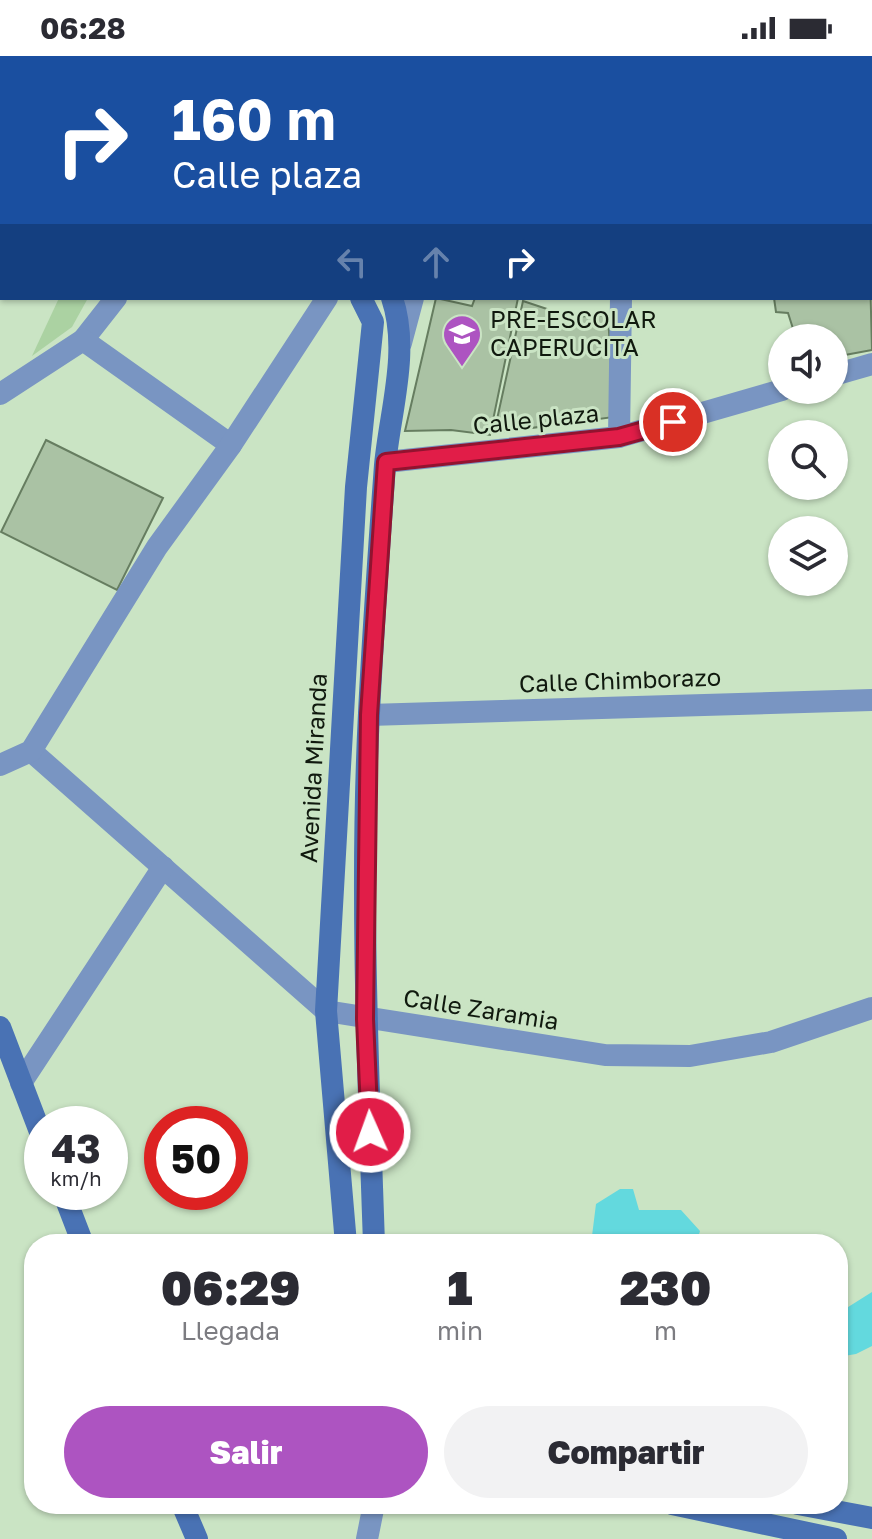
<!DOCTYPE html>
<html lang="es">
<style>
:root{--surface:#fff;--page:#f2f2f3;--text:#2b2b33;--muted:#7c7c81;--accent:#ad54c1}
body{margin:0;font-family:"Golos Text",sans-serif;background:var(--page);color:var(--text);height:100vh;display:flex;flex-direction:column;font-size:30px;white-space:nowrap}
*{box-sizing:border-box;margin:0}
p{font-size:26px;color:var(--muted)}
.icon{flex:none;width:44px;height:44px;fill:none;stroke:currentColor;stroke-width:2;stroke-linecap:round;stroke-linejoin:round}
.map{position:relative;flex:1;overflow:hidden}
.panel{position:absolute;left:24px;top:1178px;width:824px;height:280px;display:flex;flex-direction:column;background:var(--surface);border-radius:32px;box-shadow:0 2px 6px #0004}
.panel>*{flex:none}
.guide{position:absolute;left:0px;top:0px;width:872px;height:244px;box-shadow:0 2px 6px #0004;background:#1a4fa0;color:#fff;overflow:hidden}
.controls{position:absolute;left:768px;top:268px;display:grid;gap:16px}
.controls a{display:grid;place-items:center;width:80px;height:80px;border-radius:50%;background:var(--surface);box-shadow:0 2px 6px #0004;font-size:40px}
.speed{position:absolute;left:24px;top:1050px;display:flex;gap:16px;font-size:40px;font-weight:700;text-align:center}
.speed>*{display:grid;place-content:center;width:104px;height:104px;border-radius:50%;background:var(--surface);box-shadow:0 2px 6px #0004;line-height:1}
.speed small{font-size:20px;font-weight:400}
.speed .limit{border:12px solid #d22;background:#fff;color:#111}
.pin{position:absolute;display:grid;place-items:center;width:68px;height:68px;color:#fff;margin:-34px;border:4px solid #fff;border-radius:50%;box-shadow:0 2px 8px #0007}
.me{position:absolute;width:88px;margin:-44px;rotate:358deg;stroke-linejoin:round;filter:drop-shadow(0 0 6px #0008)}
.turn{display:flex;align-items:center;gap:28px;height:168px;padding:0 40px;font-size:36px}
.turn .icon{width:104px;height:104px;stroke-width:2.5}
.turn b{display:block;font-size:56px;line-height:68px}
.lanes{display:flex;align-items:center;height:76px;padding:0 40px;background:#0003;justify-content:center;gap:40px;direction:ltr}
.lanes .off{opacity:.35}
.eta{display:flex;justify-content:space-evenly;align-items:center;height:136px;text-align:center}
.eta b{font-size:48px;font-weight:800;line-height:56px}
.button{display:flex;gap:16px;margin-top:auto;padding:16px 40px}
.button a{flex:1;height:92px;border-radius:48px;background:var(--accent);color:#fff;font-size:32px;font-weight:800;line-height:92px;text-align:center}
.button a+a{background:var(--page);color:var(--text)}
.status{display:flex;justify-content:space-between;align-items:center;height:56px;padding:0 40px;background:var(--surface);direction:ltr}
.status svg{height:22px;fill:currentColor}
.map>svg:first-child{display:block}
.green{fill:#abd2a2}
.water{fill:#63d9de}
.building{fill:#aac2a4;stroke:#667d60;stroke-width:2}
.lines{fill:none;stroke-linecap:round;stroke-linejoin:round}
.minor{stroke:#7995c2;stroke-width:22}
.secondary{stroke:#4972b4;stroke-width:22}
.route-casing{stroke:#92132f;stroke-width:20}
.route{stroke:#e11d48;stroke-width:14}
.labels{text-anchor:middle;stroke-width:6;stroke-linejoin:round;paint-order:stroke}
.poi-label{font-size:24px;fill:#10190e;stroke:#cae4c4;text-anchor:start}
.street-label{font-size:24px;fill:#10190e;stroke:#cae4c4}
</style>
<div class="status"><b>06:28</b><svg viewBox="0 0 49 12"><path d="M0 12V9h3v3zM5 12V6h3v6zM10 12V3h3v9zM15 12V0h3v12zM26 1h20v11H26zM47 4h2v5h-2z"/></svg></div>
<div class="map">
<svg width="872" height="1483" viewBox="0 0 872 1483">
<rect width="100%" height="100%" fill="#cae4c4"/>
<!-- green -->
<path class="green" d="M59 242H88L72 271 32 300Z"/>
<!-- water -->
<g class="water">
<path d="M620 1133H633L639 1154H681L700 1175 696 1188H591L596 1148Z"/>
<path d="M872 1236V1290L856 1298 838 1301V1252L845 1253Z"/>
</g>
<!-- building -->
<g class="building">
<path d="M870 217 872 294 834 301V282H796L788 257 776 256 774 242H870Z"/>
<path d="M436 242 472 250 475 242H518L490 379 451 374 405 375Z"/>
<path d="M523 245 571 261 608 259 614 361 494 377Z"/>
<path d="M46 384 163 442 117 534 1 476Z"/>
</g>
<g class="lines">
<!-- minor -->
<g class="minor">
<path d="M500 2 502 0"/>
<path d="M625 2V0"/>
<path d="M83 284 116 242"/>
<path d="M401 287 413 242"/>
<path d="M834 319 872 308"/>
<path d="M0 338 83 284 231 389"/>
<path d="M619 381 621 242"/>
<path d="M386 406 619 381 782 334"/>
<path d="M369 659 872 644"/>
<path d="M31 695 326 955 605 999 690 1000 771 986 872 952"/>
<path d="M0 709 31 695 157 491 231 389 327 242"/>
<path d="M21 1027 163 811"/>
<path d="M367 1483 374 1448"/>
</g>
<!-- secondary -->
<g class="secondary">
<path d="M262 2 263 0"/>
<path d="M292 2V0"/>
<path d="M0 971 42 1081"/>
<path d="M63 1136 83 1188"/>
<path d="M346 1188 326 955 356 431 373 266 361 242"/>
<path d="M374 1188C368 1011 360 834 369 657 373 574 379 492 385 409 390 355 410 295 392 242"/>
<path d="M182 1448 197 1483"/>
<path d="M672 1448 836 1483"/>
<path d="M798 1448 872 1462"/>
</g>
</g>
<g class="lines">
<defs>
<path id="route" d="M370 1076 365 963 369 659 386 406 619 381 673 366"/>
</defs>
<!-- route casing -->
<use href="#route" class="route-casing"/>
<!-- route -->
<use href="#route" class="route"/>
</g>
<!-- icons -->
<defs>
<symbol id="school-pin" viewBox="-11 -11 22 30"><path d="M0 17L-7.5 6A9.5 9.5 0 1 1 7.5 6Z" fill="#ad54c1" stroke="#cae4c4"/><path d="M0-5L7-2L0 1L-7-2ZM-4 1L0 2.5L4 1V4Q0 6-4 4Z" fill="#fff"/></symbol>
</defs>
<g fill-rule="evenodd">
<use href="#school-pin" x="440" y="256" width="44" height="60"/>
</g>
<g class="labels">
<!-- poi labels -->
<g class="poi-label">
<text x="490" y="272">PRE-ESCOLAR<tspan x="490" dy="28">CAPERUCITA</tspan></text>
</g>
<!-- street labels -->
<g class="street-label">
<text transform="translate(536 364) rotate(-6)" y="8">Calle plaza</text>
<text transform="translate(620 625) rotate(-2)" y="8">Calle Chimborazo</text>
<text transform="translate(314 712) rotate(-87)" y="8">Avenida Miranda</text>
<text transform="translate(481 954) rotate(9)" y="8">Calle Zaramia</text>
</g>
</g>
</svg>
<div class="controls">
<a><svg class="icon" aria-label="sound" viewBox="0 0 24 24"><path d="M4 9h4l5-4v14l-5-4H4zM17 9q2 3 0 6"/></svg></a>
<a><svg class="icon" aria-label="search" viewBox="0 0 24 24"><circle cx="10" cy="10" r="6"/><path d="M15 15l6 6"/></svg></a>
<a><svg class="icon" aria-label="layers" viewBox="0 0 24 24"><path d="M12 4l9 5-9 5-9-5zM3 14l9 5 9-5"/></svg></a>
</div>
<div class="speed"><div>43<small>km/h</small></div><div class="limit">50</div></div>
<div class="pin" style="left:673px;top:366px;background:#d93025"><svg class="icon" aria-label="arrive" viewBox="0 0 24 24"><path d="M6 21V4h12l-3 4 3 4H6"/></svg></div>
<svg class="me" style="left:370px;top:1076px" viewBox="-20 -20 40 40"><circle r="17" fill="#e11d48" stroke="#fff" stroke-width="3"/><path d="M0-11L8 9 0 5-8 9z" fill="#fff"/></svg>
<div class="guide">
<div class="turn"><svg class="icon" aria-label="right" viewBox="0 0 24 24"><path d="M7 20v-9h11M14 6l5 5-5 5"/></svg><div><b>160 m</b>Calle plaza</div></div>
<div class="lanes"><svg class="icon off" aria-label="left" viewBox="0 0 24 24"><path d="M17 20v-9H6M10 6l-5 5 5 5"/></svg><svg class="icon off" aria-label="ahead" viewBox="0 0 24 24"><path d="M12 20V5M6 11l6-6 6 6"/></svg><svg class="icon" aria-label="right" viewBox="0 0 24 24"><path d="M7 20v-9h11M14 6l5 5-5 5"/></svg></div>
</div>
<section class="panel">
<div class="eta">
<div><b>06:29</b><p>Llegada</p></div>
<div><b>1</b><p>min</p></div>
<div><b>230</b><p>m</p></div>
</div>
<div class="button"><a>Salir</a><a>Compartir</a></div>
</section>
</div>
